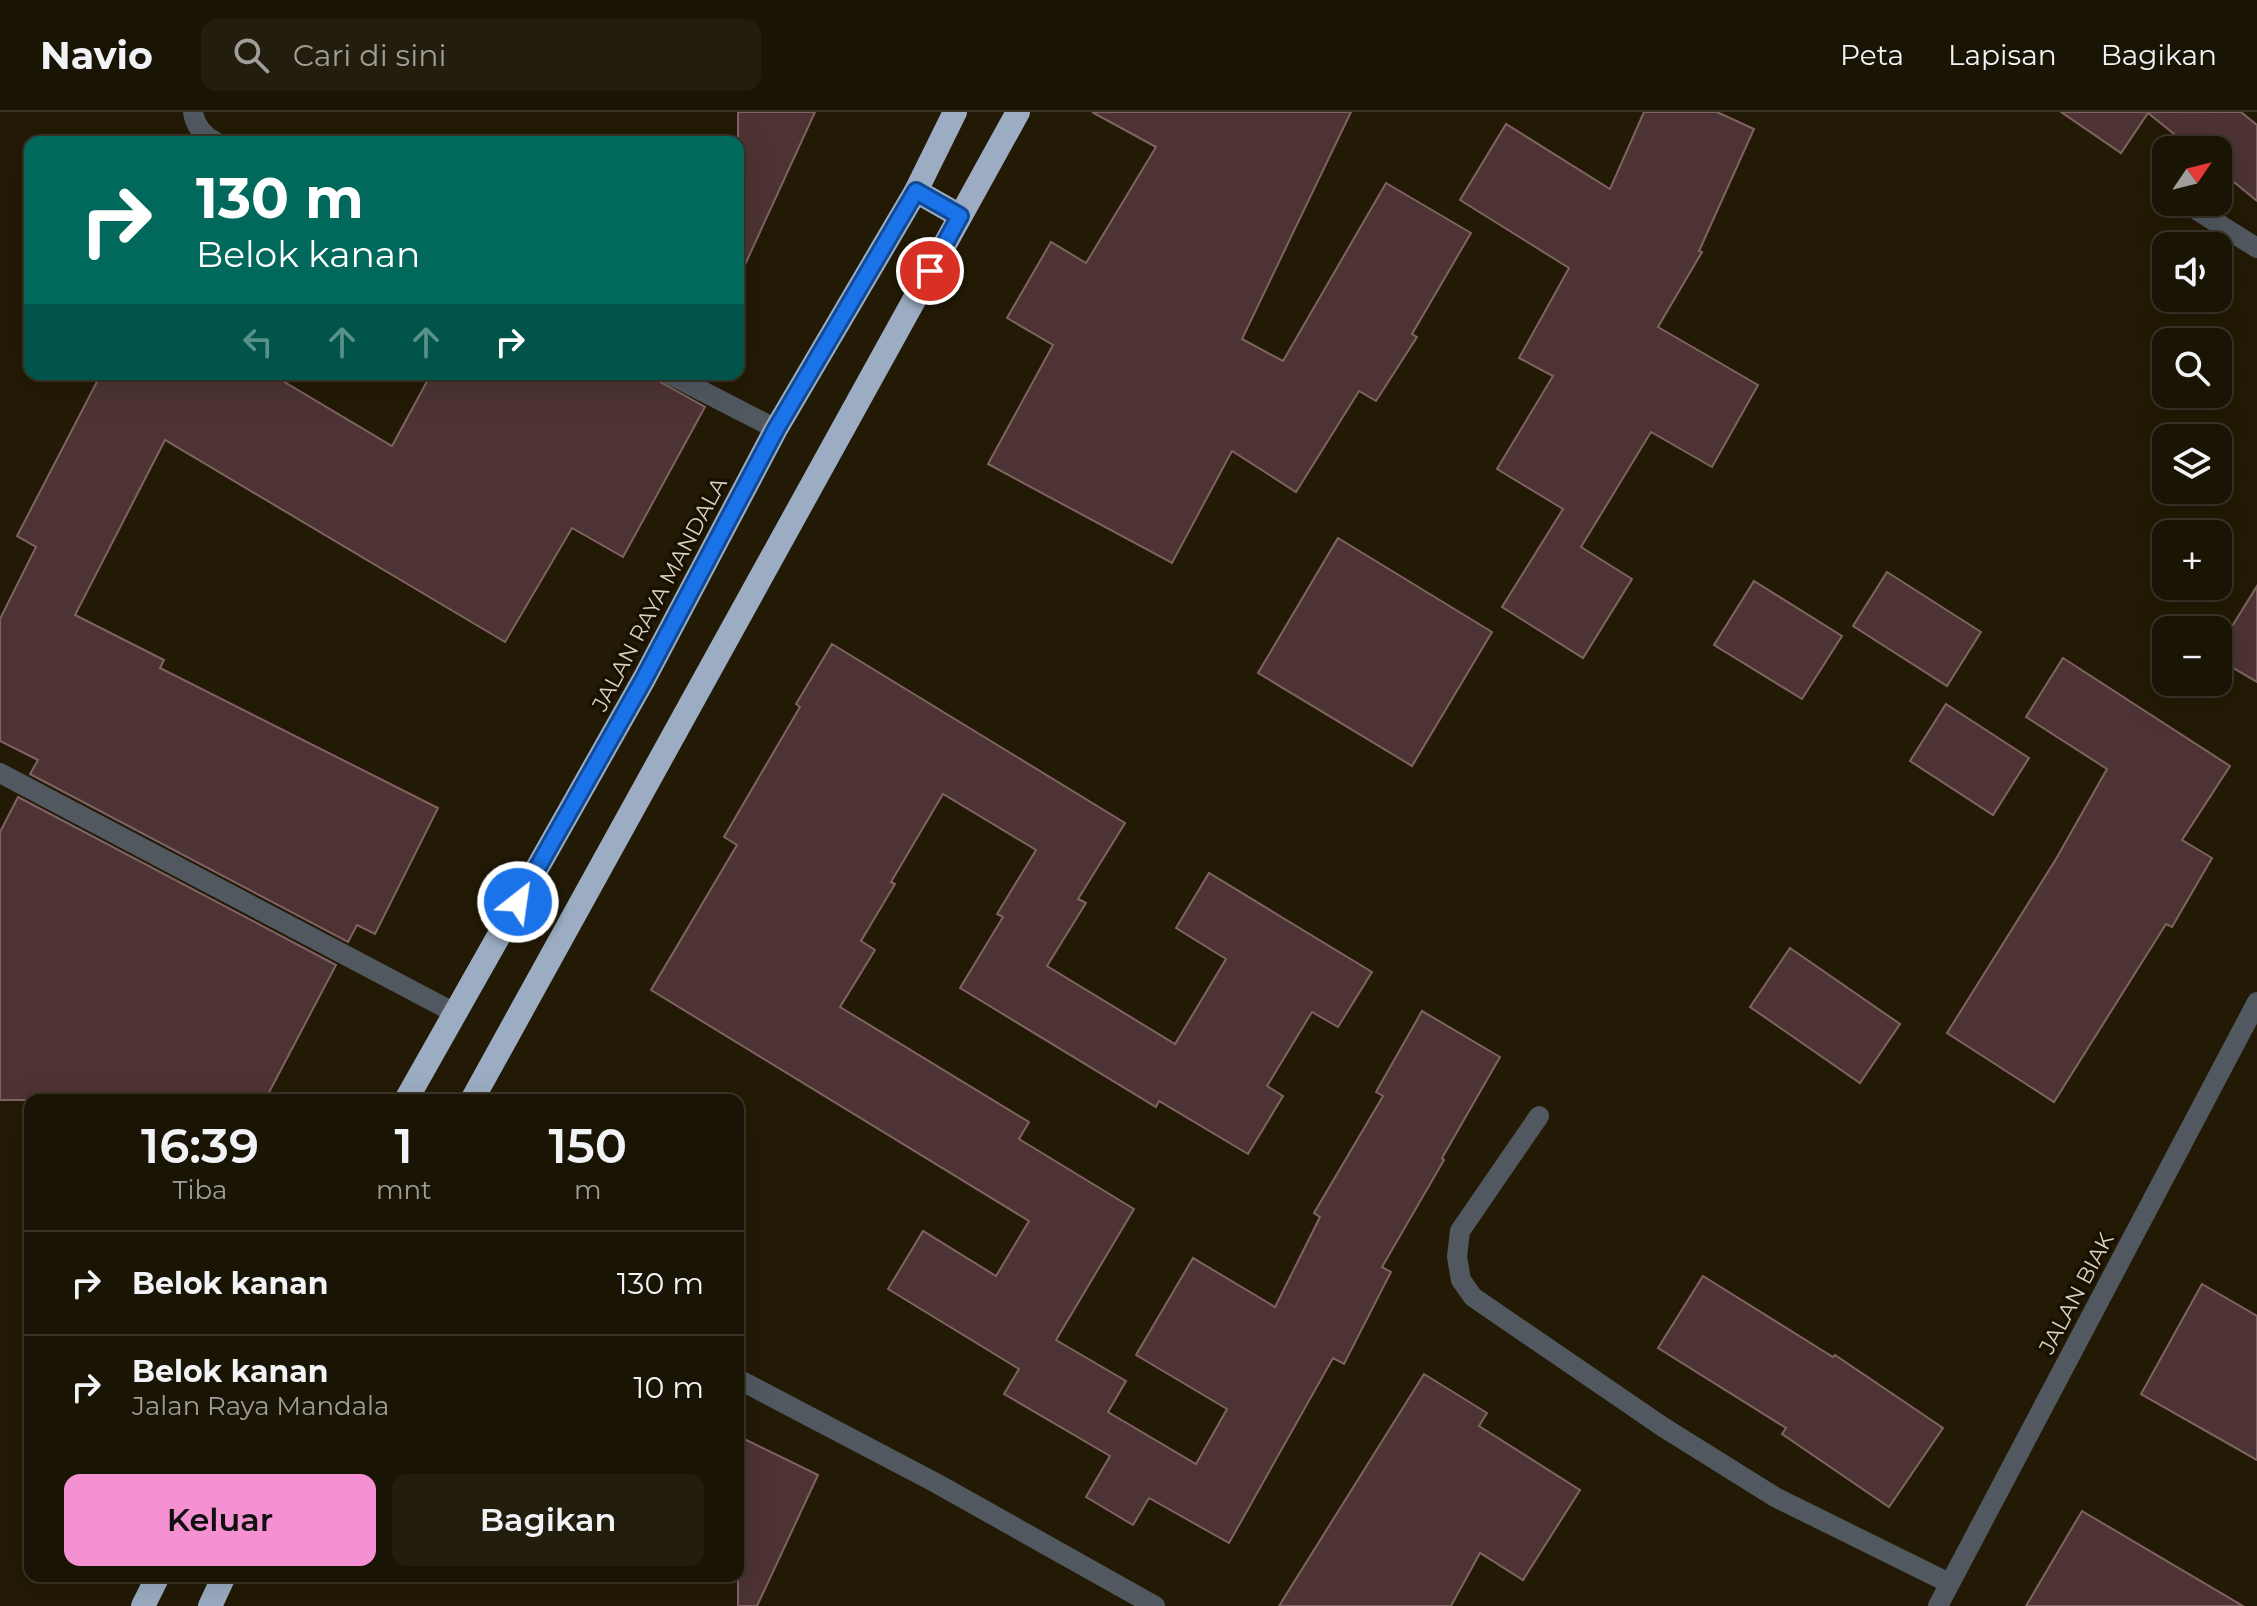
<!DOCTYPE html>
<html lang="id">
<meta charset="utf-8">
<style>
:root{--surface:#1a1404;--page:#231d0e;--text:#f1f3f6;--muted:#9f9e9a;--line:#383326;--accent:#f591d2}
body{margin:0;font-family:Montserrat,sans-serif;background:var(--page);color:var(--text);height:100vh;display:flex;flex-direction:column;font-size:30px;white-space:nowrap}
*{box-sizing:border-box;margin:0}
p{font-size:26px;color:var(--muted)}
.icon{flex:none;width:44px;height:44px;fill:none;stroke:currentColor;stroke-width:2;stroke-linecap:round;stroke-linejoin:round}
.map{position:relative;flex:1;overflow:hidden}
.panel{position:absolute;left:24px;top:982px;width:720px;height:488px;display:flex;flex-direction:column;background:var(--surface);border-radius:16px;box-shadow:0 8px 32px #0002,0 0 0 2px var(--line)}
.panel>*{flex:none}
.top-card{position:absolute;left:24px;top:24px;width:720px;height:244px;border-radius:16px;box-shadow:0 8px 32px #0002,0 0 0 2px var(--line);background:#00695c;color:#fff;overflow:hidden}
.needle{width:52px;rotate:55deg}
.controls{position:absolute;left:2152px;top:24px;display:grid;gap:16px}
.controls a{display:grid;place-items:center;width:80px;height:80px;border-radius:16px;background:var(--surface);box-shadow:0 8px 32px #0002,0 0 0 2px var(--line);font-size:40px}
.pin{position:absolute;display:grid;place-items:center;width:68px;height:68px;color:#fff;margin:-34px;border:4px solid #fff;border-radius:50%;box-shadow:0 2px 8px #0007}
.me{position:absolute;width:88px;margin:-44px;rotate:30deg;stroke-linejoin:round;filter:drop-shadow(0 0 6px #0008)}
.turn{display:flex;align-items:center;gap:28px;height:168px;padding:0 40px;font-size:36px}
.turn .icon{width:104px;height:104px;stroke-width:2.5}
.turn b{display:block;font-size:56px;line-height:68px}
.lanes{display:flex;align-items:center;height:76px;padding:0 40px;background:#0003;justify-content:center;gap:40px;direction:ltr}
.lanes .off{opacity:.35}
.eta{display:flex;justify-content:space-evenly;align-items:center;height:136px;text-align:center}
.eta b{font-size:48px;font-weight:600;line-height:56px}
.primary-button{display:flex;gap:16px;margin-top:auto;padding:16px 40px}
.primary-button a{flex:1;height:92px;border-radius:16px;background:var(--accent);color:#111;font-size:32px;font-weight:600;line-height:92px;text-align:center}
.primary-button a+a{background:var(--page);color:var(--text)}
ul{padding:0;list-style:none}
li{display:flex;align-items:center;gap:24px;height:104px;padding:0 40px;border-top:2px solid var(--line)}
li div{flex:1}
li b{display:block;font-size:30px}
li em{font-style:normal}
header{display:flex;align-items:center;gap:48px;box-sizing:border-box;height:112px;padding:0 40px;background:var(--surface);border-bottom:2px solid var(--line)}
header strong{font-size:38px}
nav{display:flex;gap:44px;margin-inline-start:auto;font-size:28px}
.search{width:560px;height:72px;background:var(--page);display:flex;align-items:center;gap:20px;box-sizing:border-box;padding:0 28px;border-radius:16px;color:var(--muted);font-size:30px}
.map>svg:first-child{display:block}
.building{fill:#4d3333;stroke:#7f6362;stroke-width:2}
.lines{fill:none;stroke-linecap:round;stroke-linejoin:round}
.street{stroke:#515860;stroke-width:20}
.highway{stroke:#9cadc3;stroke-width:24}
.route-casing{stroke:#114b97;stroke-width:20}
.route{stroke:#1a73e8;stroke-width:14}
.labels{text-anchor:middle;stroke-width:7;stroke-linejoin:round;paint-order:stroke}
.street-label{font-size:22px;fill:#d8d2c5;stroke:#191100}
</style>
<header>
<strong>Navio</strong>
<div class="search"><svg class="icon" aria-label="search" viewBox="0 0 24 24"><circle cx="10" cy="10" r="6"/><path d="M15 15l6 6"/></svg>Cari di sini</div>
<nav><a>Peta</a><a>Lapisan</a><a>Bagikan</a></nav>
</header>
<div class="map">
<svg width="2257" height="1494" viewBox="0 0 2257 1494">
<rect width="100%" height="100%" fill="#231a05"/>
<!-- building -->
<g class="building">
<path d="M738 0H815L738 168Z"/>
<path d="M1092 0H1351L1242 227 1283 249 1386 71 1471 121 1412 222 1417 225 1376 289 1359 279 1296 380 1232 339 1172 451 988 352 1053 233 1007 206 1051 130 1086 151 1156 35Z"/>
<path d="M1644 0H1717L1754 17 1699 139 1702 140 1658 215 1758 273 1712 355 1651 320 1581 435 1632 467 1583 546 1502 495 1563 397 1497 357 1553 264 1519 246 1569 156 1460 88 1506 12 1610 77Z"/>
<path d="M2061 0H2241L2257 13V89L2218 57V38H2194L2148 1 2121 41Z"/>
<path d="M101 262H271L392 334 431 262H646L705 295 623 445 572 416 505 530 165 328 75 503 164 548 160 556 438 696 375 822 357 813 348 830 30 662 38 648 0 629V507L36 435 17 424Z"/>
<path d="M1338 426 1492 520 1412 654 1258 561Z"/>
<path d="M1887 460 1981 520 1947 574 1853 514Z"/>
<path d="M1754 469 1842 524 1802 587 1714 533Z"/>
<path d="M2257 474V570L2218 547V537Z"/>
<path d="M832 532 1125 711 1078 787 1086 791 1047 854 1175 932 1226 847 1176 816 1209 761 1372 860 1338 915 1312 900 1267 974 1283 984 1248 1042 1159 989 1156 995 960 876 1003 805 997 802 1036 738 943 682 891 770 895 772 861 829 875 838 840 895 1029 1010 1019 1027 1134 1097 1056 1228 1126 1269 1108 1300 1196 1352 1227 1297 1136 1243 1193 1146 1275 1195 1320 1105 1314 1101 1383 984 1376 980 1422 899 1500 945 1442 1046 1444 1048 1382 1155 1391 1160 1344 1252 1333 1246 1229 1431 1149 1386 1133 1413 1086 1385 1110 1344 1004 1282 1019 1257 888 1177 923 1119 996 1164 1029 1109 651 878 737 733 724 725 800 595 796 592Z"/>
<path d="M2063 546 2230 654 2182 728 2212 746 2172 815 2166 812 2054 990 1947 921 2056 747 2107 657 2026 605Z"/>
<path d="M1946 592 2029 646 1993 703 1910 649Z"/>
<path d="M18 685 336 853 265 988H0V720Z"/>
<path d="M1790 836 1900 912 1860 971 1750 895Z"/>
<path d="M1703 1164 1833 1245 1835 1243 1943 1316 1889 1395 1782 1322 1786 1316 1658 1236Z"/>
<path d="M2202 1172 2257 1204V1348L2141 1282Z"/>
<path d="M1424 1262 1487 1301 1479 1314 1580 1378 1523 1468 1480 1441 1451 1494H1279Z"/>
<path d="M738 1324 818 1363 757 1494H738Z"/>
<path d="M2082 1399 2243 1494H2026Z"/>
</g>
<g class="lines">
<!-- street -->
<g class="street">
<path d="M193 0C195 14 204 24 216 30"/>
<path d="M2160 75 2166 79"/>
<path d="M2184 90 2257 136"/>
<path d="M669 262 776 317"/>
<path d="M0 661 455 901"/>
<path d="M1539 1004 1460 1119 1457 1145 1461 1168 1473 1185 1663 1315 1775 1385 1949 1471"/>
<path d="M738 1267 936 1371 1155 1494"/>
<path d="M1938 1494 2257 890"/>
</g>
<!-- highway -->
<g class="highway">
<path d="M916 79 960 104"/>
<path d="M406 988 644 567 776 317 916 79 955 0"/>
<path d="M472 988 1018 0"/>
<path d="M143 1494 158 1464"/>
<path d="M210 1494 224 1464"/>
</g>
</g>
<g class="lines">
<defs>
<path id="route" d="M518 790 644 567 776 317 916 79 960 104 930 159"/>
</defs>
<!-- route casing -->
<use href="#route" class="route-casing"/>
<!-- route -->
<use href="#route" class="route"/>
</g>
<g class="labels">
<!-- street labels -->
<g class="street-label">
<text transform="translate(659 482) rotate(-62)" y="8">JALAN RAYA MANDALA</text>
<text transform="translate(2076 1181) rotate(-62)" y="8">JALAN BIAK</text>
</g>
</g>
</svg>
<div class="controls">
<a><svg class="needle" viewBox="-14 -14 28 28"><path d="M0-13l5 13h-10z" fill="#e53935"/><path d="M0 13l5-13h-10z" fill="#9f9e9a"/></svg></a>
<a><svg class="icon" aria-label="sound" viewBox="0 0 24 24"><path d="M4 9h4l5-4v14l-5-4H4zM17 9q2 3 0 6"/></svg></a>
<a><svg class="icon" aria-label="search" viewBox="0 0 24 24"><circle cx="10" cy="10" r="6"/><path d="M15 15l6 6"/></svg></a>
<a><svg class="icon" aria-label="layers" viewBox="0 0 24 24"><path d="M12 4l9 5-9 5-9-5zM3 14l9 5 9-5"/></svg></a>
<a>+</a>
<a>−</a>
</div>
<div class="pin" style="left:930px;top:159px;background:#d93025"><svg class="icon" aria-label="arrive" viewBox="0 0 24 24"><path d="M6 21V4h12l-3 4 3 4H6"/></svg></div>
<svg class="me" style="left:518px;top:790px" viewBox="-20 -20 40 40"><circle r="17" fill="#1a73e8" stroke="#fff" stroke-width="3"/><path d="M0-11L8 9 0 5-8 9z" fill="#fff"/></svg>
<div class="top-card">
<div class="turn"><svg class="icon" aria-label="right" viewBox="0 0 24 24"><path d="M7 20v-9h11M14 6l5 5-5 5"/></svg><div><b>130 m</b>Belok kanan</div></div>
<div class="lanes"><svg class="icon off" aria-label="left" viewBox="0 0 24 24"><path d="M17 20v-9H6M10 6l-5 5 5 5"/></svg><svg class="icon off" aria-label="ahead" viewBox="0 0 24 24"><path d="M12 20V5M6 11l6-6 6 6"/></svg><svg class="icon off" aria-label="ahead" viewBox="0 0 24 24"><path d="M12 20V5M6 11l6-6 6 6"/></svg><svg class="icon" aria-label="right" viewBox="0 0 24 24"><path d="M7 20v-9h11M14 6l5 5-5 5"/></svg></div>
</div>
<section class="panel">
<div class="eta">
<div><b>16:39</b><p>Tiba</p></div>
<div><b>1</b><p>mnt</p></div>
<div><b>150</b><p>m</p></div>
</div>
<ul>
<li><svg class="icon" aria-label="right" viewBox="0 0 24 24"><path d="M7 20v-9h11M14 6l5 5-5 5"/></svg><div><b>Belok kanan</b></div><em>130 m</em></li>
<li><svg class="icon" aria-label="right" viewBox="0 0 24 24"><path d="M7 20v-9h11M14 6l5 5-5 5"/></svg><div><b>Belok kanan</b><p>Jalan Raya Mandala</p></div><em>10 m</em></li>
</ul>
<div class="primary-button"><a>Keluar</a><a>Bagikan</a></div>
</section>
</div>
